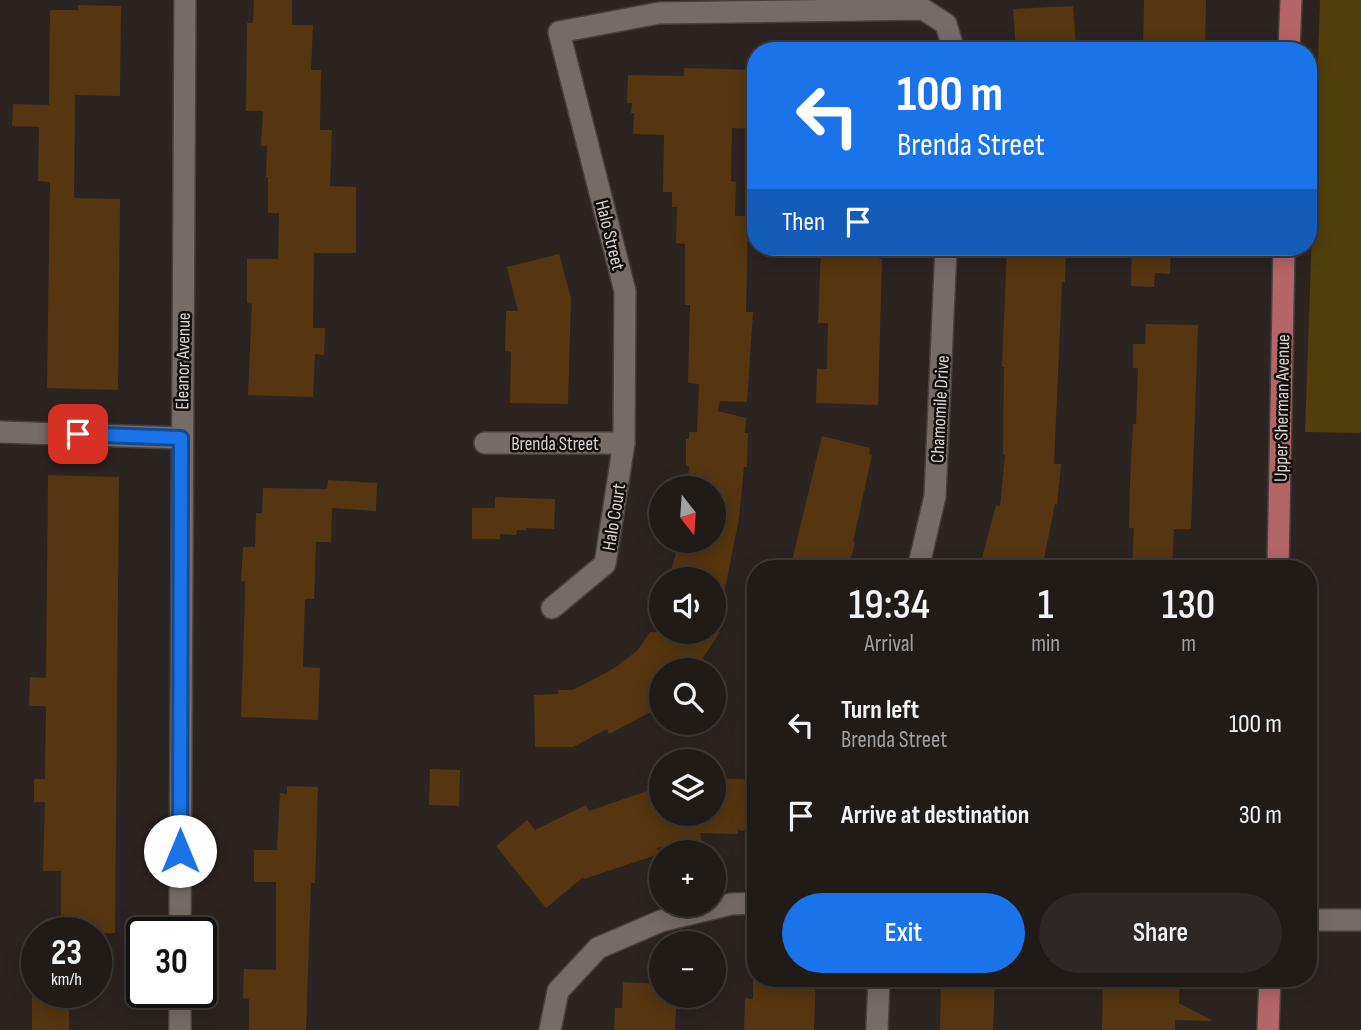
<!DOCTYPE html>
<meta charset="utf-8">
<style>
:root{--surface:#211b18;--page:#2d2825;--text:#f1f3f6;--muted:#a2a1a2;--line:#3e3937;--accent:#1a73e8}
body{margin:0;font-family:"Sofia Sans Condensed",sans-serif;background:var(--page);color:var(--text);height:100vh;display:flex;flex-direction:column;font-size:26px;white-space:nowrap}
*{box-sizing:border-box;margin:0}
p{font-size:23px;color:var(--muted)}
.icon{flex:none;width:38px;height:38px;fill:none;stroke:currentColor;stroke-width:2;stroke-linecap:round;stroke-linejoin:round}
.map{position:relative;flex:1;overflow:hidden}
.sheet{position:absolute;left:747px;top:560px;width:570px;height:427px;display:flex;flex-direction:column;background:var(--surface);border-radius:28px;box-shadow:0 4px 18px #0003,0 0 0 2px var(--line)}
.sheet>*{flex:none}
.hud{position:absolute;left:747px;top:42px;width:570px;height:214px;border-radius:28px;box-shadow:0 4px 18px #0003,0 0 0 2px var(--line);background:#1a73e8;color:#fff;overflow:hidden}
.needle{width:46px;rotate:163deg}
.tools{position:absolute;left:649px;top:476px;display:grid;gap:14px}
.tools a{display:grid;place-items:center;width:77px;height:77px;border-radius:50%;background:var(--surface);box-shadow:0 4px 18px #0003,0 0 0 2px var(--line);font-size:35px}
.speed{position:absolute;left:21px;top:917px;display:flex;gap:14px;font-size:35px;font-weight:700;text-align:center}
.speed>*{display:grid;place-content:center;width:91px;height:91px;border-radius:50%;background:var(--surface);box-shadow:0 4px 18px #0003,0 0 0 2px var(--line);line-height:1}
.speed small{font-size:18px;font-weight:400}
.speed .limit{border:4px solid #111;border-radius:10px;background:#fff;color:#111}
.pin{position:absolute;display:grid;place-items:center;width:60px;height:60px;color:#fff;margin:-30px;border-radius:14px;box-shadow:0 4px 10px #0006}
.me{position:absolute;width:77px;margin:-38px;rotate:0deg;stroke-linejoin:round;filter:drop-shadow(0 0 5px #0008)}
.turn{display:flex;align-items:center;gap:24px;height:147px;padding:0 35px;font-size:32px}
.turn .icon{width:91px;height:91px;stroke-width:2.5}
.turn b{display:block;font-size:49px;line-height:60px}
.then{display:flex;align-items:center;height:66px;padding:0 35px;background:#0003;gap:14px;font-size:26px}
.eta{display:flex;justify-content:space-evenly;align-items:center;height:119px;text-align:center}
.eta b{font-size:42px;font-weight:600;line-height:49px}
.action{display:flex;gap:14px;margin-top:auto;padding:14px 35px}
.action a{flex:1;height:80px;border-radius:42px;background:var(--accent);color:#fff;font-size:28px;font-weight:600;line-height:80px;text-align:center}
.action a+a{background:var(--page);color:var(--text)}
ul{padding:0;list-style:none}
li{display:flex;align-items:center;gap:21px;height:91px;padding:0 35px}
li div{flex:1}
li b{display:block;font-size:26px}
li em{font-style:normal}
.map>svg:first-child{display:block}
.green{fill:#503f0a}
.building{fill:#553611}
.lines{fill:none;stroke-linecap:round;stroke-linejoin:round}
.minor-casing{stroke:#47413e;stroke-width:24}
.major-casing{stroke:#47413e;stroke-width:24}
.minor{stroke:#766c67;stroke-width:21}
.major{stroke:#b46566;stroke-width:21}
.route-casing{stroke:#114b97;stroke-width:18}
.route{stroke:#1a73e8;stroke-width:12}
.labels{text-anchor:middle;stroke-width:5;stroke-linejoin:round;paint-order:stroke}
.street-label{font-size:19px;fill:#dad4d1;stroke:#120e0c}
</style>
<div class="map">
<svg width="1361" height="1030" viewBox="0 0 1361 1030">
<rect width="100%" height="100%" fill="#2c2420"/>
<!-- green -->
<path class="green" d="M1320 0H1361V433L1305 432Z"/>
<!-- building -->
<g class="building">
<path d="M254 0H292V25H313L311 70H321L320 130H332L330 186 356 187V253H314L313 328H325L324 355 315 354 313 397 248 395 252 304 247 303V259H278L279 213H268V177H266L267 146H261L263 111H246L247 23H253Z"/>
<path d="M1144 0H1206L1205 51H1143Z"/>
<path d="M78 5 121 6 120 96 75 95 74 198 120 199 118 390 47 388 50 182 38 181 39 127 12 126 13 104 49 105 50 10H78Z"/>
<path d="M1073 6 1076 47 1016 50 1013 9Z"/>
<path d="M684 68 756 70V129L732 128 731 181 736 182 735 216H748L746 312H753L747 402 720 401 718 411 746 418 745 433H748L747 467H744L739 518 724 594 714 593V579H669L679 541H714V488H687L689 466H686V439H689V432H697L699 384 688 383 690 305H685V244L676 243 677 207H672V192H663L664 135 633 134 634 113H631L632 103H627L628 75 684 76Z"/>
<path d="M1007 247H1066L1065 282H1062L1054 464H1061L1057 505 1055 504 1042 569H979L996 505 1000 506 1005 454H1003L1004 367H1002Z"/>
<path d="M1132 247H1171L1170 274 1155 273 1154 287 1131 286Z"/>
<path d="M821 249 879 251V259H882L878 405 816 403 817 369H827L828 323H818Z"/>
<path d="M559 254 571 298 568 404 510 403 511 352 505 351 506 311H518L507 267Z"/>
<path d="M1146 324 1198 325 1191 529H1174L1172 566 1164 565V569H1132L1134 528H1129L1130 482 1133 424H1136L1138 368H1133V344H1145Z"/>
<path d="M822 436 870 448 869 454 872 455 853 542H855L850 563 845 562 843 569H790Z"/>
<path d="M48 475 119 477 115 933H61V871H43L45 802H34V779H45L46 706H29L30 677 46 678Z"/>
<path d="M328 480 377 483 376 511 332 508 331 542H316L314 599H305L303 667 320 668 318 720 241 717 245 597V581L241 582 243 547H255L256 513H262L263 488 327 489Z"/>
<path d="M495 497 555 499 554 529 526 528V530H517L516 535 500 534V539H472V508H495Z"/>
<path d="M650 632H720L695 670H662V706L609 734 607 729 573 747H535L534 695 558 694V690H573L613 669 637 651Z"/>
<path d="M430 769 460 770 459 806 429 805Z"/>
<path d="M714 778 756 780V833L738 830V834L700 833 701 841 657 848 659 854 584 879 583 877 546 908 496 846 527 820 535 830 586 805 589 811 662 786V814H714Z"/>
<path d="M287 786 318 787 315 883H311L306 1030H249V999L243 998 244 969 276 970V882H254V850H277L280 793 287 794Z"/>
<path d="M753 978H816L814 1030H744L745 998 753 999Z"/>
<path d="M941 978H995L993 1030H940Z"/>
<path d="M1103 978H1180L1179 1003 1213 1021 1175 1020V1030H1102Z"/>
<path d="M623 982 662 984V996H677L675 1030H614L615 1008H622Z"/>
<rect x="32" y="992" width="37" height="38"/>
</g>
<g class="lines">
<defs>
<g id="minor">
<path d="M0 432 181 438"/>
<path d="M485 443H624"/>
<path d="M918 569 935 496 946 247"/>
<path d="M552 608 605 564 624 443 625 291 559 32 659 13 923 9 946 24 954 51"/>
<path d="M1309 920H1361"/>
<path d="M180 933 185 0"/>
<path d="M180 1030V992"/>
<path d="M550 1030 558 991 598 948 661 921 731 904 756 903"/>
<path d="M877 1030 879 978"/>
</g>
<g id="major">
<path d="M1289 51 1291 0"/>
<path d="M1278 569 1284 247"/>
<path d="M1268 1030 1270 978"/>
</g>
</defs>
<!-- minor casing -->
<use href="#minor" class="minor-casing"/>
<!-- major casing -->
<use href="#major" class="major-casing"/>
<!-- minor -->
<use href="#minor" class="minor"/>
<!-- major -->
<use href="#major" class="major"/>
</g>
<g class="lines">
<defs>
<path id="route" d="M78 434 181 438 180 851"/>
</defs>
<!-- route casing -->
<use href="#route" class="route-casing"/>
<!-- route -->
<use href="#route" class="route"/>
</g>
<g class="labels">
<!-- street labels -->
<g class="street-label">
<text transform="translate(611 235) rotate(76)" y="7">Halo Street</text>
<text transform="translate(182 361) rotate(-89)" y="7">Eleanor Avenue</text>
<text transform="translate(1281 408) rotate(-89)" y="7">Upper Sherman Avenue</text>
<text transform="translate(939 409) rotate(-87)" y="7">Chamomile Drive</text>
<text x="555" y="450">Brenda Street</text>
<text transform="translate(613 517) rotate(-81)" y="7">Halo Court</text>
</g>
</g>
</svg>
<div class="tools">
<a><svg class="needle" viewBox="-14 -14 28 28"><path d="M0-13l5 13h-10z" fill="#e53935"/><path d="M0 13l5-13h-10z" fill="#a2a1a2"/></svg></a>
<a><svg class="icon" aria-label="sound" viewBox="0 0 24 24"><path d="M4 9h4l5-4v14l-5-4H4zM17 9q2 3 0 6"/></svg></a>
<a><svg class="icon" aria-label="search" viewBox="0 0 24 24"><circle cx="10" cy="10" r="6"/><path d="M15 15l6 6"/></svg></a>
<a><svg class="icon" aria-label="layers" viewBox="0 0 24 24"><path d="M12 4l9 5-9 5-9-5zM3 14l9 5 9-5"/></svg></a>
<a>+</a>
<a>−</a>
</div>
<div class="speed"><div>23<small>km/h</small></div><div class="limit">30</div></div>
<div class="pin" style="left:78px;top:434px;background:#d93025"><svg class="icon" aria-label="arrive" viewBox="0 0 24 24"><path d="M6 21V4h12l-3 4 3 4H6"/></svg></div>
<svg class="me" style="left:180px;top:851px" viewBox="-20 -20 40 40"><circle r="19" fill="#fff"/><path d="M0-13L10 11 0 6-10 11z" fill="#1a73e8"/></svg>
<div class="hud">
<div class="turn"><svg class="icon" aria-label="left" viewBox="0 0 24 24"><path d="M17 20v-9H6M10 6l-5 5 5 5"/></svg><div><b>100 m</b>Brenda Street</div></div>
<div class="then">Then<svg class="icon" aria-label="arrive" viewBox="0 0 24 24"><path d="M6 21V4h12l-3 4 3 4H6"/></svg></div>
</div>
<section class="sheet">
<div class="eta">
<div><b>19:34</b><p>Arrival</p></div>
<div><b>1</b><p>min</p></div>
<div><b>130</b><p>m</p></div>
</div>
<ul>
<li><svg class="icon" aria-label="left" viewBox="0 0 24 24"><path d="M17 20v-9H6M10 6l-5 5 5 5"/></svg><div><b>Turn left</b><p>Brenda Street</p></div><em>100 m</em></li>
<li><svg class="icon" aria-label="arrive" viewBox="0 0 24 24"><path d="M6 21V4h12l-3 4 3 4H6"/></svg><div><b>Arrive at destination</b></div><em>30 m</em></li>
</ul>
<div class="action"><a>Exit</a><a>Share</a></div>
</section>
</div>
